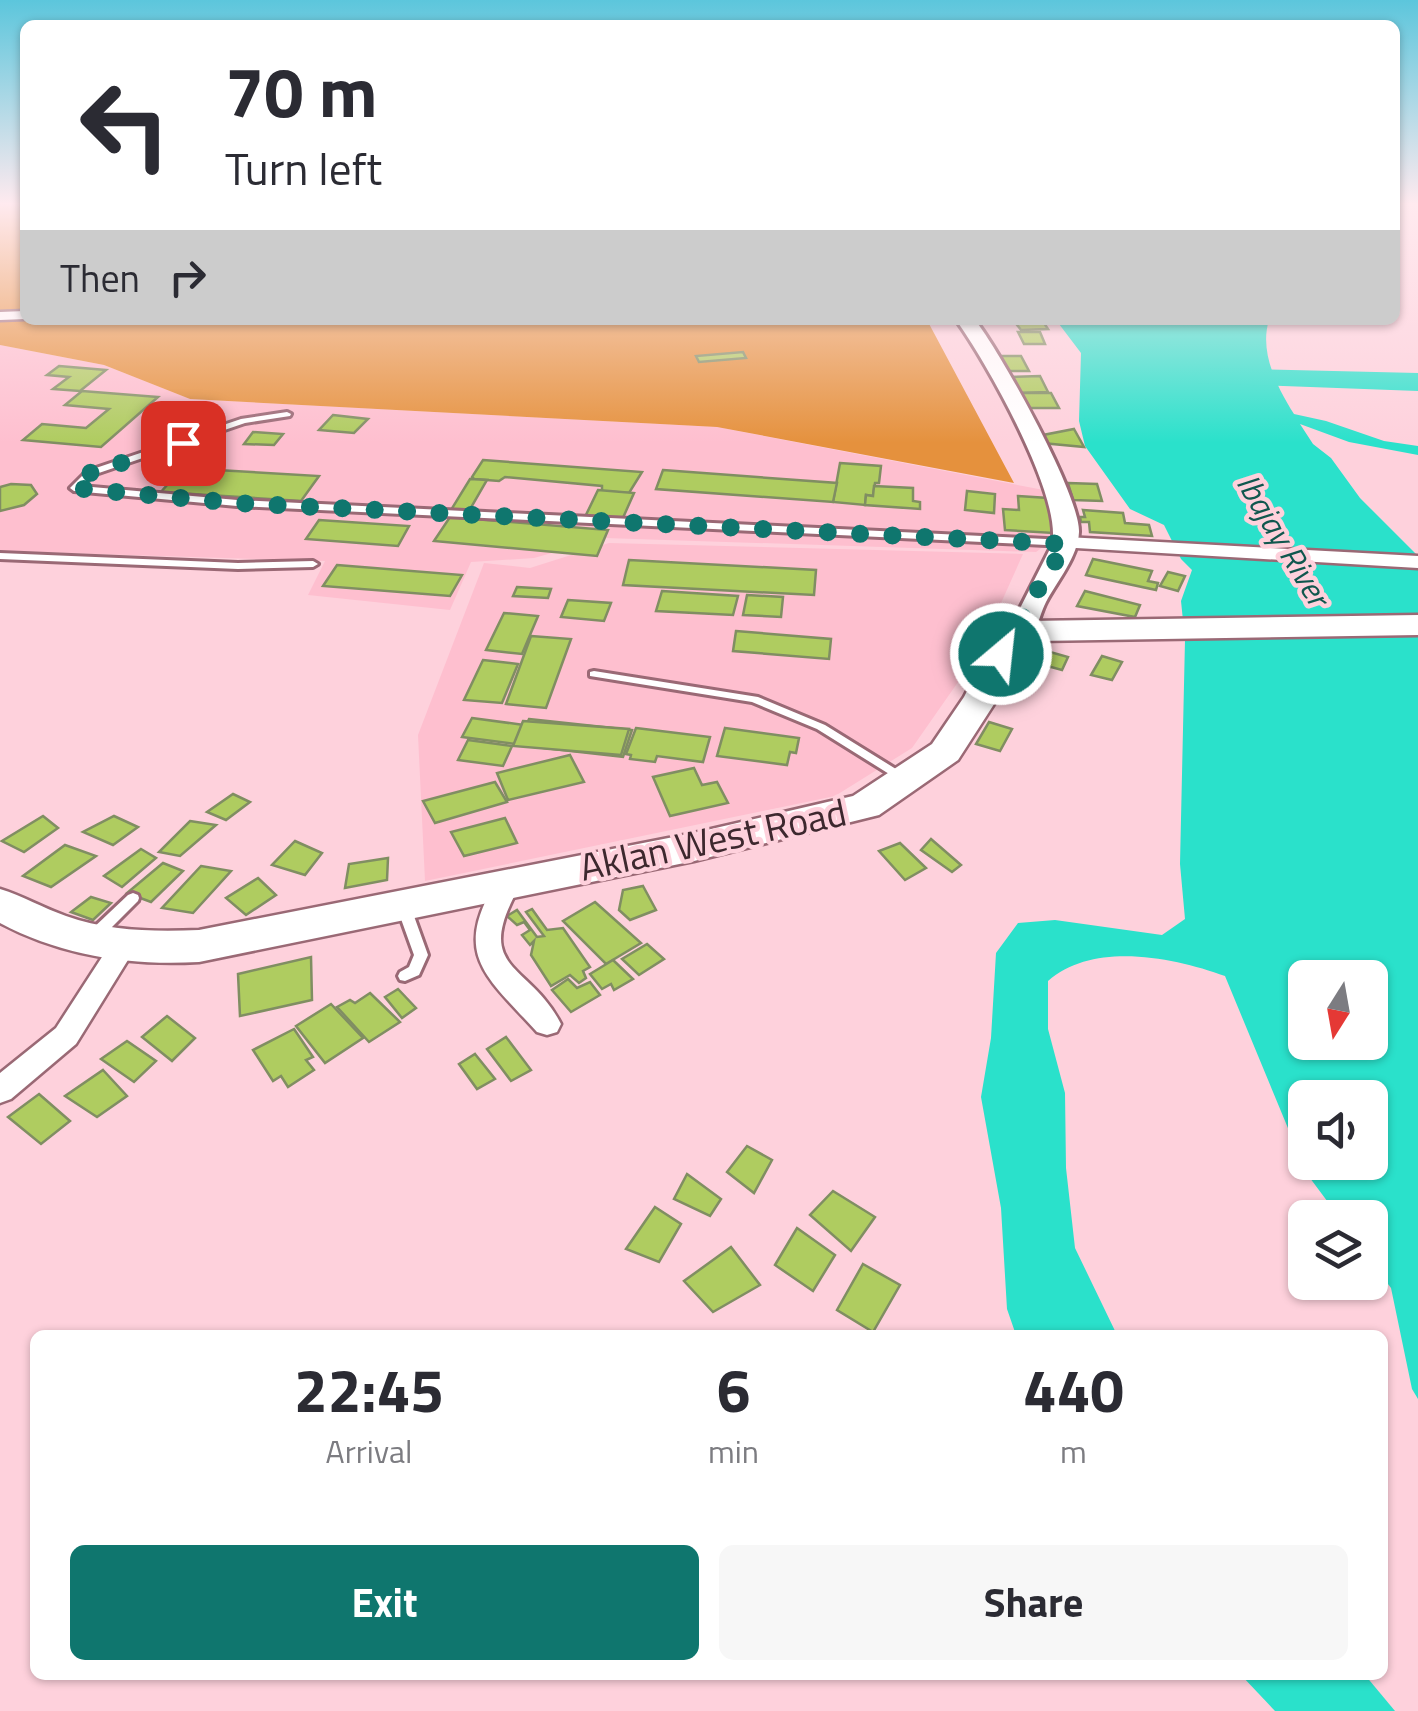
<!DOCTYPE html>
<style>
:root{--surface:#fff;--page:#f7f7f7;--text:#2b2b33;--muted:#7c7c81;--accent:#0f766e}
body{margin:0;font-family:"Titillium Web",sans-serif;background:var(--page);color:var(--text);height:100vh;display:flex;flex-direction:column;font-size:38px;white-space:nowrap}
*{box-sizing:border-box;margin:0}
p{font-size:32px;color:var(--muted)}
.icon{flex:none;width:55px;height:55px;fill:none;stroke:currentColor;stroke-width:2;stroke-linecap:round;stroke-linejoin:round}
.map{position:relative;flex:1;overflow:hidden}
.details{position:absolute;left:30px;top:1330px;width:1358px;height:350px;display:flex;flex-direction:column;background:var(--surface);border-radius:15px;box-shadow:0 2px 8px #0004}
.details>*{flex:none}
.hud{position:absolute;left:20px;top:20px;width:1380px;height:305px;border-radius:15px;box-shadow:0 2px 8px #0004;background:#fff;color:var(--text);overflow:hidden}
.needle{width:65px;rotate:191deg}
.fabs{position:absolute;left:1288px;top:960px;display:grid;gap:20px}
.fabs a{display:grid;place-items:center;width:100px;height:100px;border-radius:15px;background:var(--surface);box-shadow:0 2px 8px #0004;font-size:50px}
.pin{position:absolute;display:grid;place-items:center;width:85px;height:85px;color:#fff;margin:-42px;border-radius:20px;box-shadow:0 5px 15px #0006}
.me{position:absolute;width:110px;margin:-55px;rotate:28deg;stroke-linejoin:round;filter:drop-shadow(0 0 8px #0008)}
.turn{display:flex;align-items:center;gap:35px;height:210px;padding:0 40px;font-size:45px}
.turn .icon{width:130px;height:130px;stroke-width:2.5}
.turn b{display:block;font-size:70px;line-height:85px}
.then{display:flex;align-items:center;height:95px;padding:0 40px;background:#0003;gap:20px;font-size:38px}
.eta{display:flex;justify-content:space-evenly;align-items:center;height:170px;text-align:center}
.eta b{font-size:60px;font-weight:700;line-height:70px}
.button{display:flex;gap:20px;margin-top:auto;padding:20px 40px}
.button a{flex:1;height:115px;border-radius:15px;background:var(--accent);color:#fff;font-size:40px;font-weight:700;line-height:115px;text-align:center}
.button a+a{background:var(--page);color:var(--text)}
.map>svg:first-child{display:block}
.built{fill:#febfcf}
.forest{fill:#e5913d}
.water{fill:#2ae1cb;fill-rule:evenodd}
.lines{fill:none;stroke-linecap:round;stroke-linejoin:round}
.river{fill:#2ae1cb;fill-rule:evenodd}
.building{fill:#afcc60;stroke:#808e62;stroke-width:2.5}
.service-casing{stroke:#9a6975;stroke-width:6}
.minor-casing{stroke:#9a6975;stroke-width:5}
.tertiary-casing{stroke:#9a6975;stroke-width:6}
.primary-casing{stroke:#9a6975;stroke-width:5}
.service{fill:#fff;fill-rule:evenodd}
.minor{fill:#fff;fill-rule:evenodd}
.tertiary{fill:#fff;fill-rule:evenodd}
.primary{fill:#fff;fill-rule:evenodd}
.route{stroke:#0f766e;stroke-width:18;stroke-dasharray:0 32.4}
.labels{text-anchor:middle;stroke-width:9;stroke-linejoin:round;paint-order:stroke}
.far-water-label{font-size:32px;font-style:italic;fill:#10574e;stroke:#fed1dc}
.street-label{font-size:38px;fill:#3d282e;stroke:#fed1dc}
</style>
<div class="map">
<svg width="1418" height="1711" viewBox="0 0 1418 1711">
<rect width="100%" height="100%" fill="#fed1dc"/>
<!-- built -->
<g class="built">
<path d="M0 345 104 365 190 399 717 427 1049 491 1055 538 1036 552 605 538 534 558 471 562 450 610 308 595 325 561 0 551Z"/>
<path d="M609 543 1023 554 979 652 912 748 835 796 425 881 418 735 484 563 530 568Z"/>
</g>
<!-- forest -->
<path class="forest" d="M0 204H25V320H927L1014 483 717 427 190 399 104 365 0 345Z"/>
<!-- water -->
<g class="water">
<path d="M1056 320H1269C1259 352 1277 387 1294 414L1326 421 1384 441 1418 446V455L1349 442 1300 424 1313 444 1331 458 1360 498 1418 556V1399L1412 1389 1391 1288 1370 1260V1218L1339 1217 1307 1174 1225 976C1173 957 1093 941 1048 981V1029L1065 1093 1066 1168 1075 1248 1117 1335H1016L1007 1309 1001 1208 981 1097 991 1038 996 953 1018 923 1055 920 1162 935 1185 919 1180 864 1185 640 1181 601 1192 570 1181 559 1164 525 1130 509 1085 446 1079 421 1081 353ZM1305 978H1370V1042H1305ZM1305 1098H1370V1162H1305Z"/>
<path d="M1241 1675H1365L1395 1711H1275Z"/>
</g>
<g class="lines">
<!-- river -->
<path class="river" d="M1209 368 1418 373V391L1198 383 1194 377 1198 371Z"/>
</g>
<!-- building -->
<g class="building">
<path d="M1042 320 1048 329 1021 330 1014 321Z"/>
<path d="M1018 332H1040L1045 344H1024Z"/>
<path d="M743 352 746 358 699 362 696 356Z"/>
<path d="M997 356H1021L1029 371H1004Z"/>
<path d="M59 366 106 370 80 391 53 389 69 377 47 375Z"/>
<path d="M1040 376 1048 392 1015 393 1007 377Z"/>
<path d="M82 391 158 397 101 447 23 440 42 424 86 428 109 409 65 405Z"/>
<path d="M1021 393H1051L1059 408H1030Z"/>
<path d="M333 415 368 419 354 433 319 430Z"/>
<path d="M1074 429 1084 447 1042 443 1038 436Z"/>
<path d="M253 432 283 434 274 445 244 444Z"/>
<path d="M483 460 642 472 629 493 602 491V486L505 477 499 481 474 479 472 477Z"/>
<path d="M840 463 881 466 879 483H875L873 496 866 495 865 505 833 502Z"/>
<path d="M182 468 319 476 301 501 161 492Z"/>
<path d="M663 470 837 483 833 502 656 489Z"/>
<path d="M470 479 487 480 469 511 451 510Z"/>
<path d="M1068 483 1097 484 1102 501 1073 500Z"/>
<path d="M11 484 31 485 37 494 24 505 0 511V487Z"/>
<path d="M874 486 913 488V501L920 502V509L865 505 866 495 873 496Z"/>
<path d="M598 490 634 493 622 520 585 517Z"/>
<path d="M967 491 995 494 994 513 965 510Z"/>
<path d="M1018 496 1048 498 1053 533 1005 530 1003 509 1019 510Z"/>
<path d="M1083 510 1123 513 1125 523 1149 525 1152 536 1090 532 1089 522H1081L1080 517H1085Z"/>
<path d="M450 517 608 530 597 556 434 541Z"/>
<path d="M319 520 409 526 398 546 306 539Z"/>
<path d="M1093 559 1152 571 1148 581 1158 583 1156 590 1086 575Z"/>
<path d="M629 560 816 570 814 595 623 585Z"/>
<path d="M337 565 462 575 450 596 323 586Z"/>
<path d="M1168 572 1185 576 1178 591 1160 586Z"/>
<path d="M517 587 551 589 548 598 513 596Z"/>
<path d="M662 591 738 596 733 615 656 611Z"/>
<path d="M1085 591 1140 605 1135 617 1077 606Z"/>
<path d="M747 595 783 597 781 617 743 615Z"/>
<path d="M568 600 611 603 604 621 561 617Z"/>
<path d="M504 613 538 616 522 654 486 650Z"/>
<path d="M736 631 831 639 829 659 733 651Z"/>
<path d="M531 636 571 639 546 708 506 704Z"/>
<path d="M1036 648 1068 657 1062 670 1029 661Z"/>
<path d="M1102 656 1122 662 1112 680 1091 675Z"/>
<path d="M483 660 518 664 502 703 464 700Z"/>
<path d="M472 718 524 725 515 744 462 737Z"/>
<path d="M529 719 632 730 623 757 517 745Z"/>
<path d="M523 721 629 729 621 755 513 746Z"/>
<path d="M989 722 1012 729 1000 751 976 744Z"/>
<path d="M636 728 710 737 703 762 657 756 655 762 630 759 631 755 626 754Z"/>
<path d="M725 728 799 738 796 753 790 752 787 765 717 756Z"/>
<path d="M468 740 512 746 503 766 458 760Z"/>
<path d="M570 755 584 782 508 800 497 773Z"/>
<path d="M694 768 702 785 717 782 728 803 670 816 653 777Z"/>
<path d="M495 782 507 802 435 823 423 801Z"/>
<path d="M233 794 250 802 226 820 207 812Z"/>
<path d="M43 816 58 828 24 852 2 841Z"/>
<path d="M114 816 138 827 113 845 83 832Z"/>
<path d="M505 818 517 843 464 856 451 832Z"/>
<path d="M190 821 216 825 180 856 159 852Z"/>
<path d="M931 839 961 865 952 872 921 850Z"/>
<path d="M295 841 322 853 305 875 272 865Z"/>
<path d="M900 843 926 868 905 880 879 851Z"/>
<path d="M65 845 96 856 51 887 23 876Z"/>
<path d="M141 849 156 858 122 887 104 876Z"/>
<path d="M388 858 387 880 345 888 349 864Z"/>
<path d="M163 863 183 871 151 902 127 893Z"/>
<path d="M201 866 231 871 193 913 162 908Z"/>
<path d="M258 878 276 895 246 915 226 898Z"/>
<path d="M643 886 656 910 630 920 619 910 623 890Z"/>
<path d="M91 897 111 903 93 920 71 912Z"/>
<path d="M595 902 641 943 606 964 563 921Z"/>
<path d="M532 909 547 930 563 928 590 967 583 971 586 978 579 983 570 975 551 986 531 955 534 941 530 945 522 935 530 930 524 922 517 925 507 916 517 910 537 937 544 936 526 912Z"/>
<path d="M647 944 664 959 639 975 622 959Z"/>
<path d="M311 957 312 1000 240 1016 238 974Z"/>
<path d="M613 960 633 979 614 990 611 984 602 989 590 974Z"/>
<path d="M568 979 577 988 590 982 600 995 571 1012 552 990Z"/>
<path d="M398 989 416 1008 402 1018 385 997Z"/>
<path d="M370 993 400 1022 369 1042 337 1007 350 1000 355 1003Z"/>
<path d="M331 1004 363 1038 325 1063 296 1026Z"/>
<path d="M167 1016 195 1038 172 1061 142 1037Z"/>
<path d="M294 1029 313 1057 306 1060 314 1070 288 1087 281 1076 273 1081 253 1050Z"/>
<path d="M506 1037 531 1070 511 1081 487 1049Z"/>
<path d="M127 1041 156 1061 134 1082 101 1059Z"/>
<path d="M475 1054 495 1079 477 1089 459 1064Z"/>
<path d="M103 1070 127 1096 97 1117 65 1096Z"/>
<path d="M39 1094 70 1121 41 1144 8 1117Z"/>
<path d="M747 1146 772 1160 754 1193 727 1172Z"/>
<path d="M687 1174 721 1199 710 1216 674 1199Z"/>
<path d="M833 1191 875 1217 851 1251 810 1215Z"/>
<path d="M655 1207 681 1224 659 1262 626 1249Z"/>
<path d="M797 1228 835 1255 813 1291 775 1265Z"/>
<path d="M731 1247 760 1285 713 1312 684 1281Z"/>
<path d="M863 1264 900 1285 873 1332 837 1310Z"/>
</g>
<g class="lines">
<defs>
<g id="service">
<path d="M287 412 291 414 290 416 245 423 93 475 81 486 237 500 1066 540 1071 543 1066 546 237 506 74 491 70 488 87 471 241 419Z"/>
<path d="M0 553 238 563 313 561 318 564 313 567 238 569 0 559Z"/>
<path d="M594 671 758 697 825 725 912 779 910 782H902L817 729 752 702 590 676V672Z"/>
<path d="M133 893 138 895 139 898 138 901 100 939H90L88 935 90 931 128 895Z"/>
<path d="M403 900 408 902 410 905 428 955 419 975 405 981 400 980 398 976 400 972 409 967 414 955 396 905 398 902Z"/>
</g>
<g id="minor">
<path d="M25 311V319L0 320V312Z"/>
<path d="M1066 537 1418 556V568L1059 547 1057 543Z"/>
<path d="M508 875 517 877 521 884C470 972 529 961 561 1024L557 1032 547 1035 537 1032C484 974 451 954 499 877Z"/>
<path d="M123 937 133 940 136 947 76 1044 11 1099 0 1103V1073L56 1028 113 940Z"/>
</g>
<path id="tertiary" d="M956 320H975C1000 351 1080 495 1079 532 1078 557 1057 581 1046 602 1038 617 1037 640 1019 644L1006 636 1052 545C1063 497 986 361 956 320Z"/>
<path id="primary" d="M1418 615V635L1037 641 1019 652 998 698 958 760 879 815 694 861 199 962C130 966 62 956 0 923V889C23 896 43 908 66 916 108 931 155 932 199 930L694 833 853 796 932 744 964 697 993 640 1030 621Z"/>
</defs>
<!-- service casing -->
<use href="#service" class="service-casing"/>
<!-- minor casing -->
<use href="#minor" class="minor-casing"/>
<!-- tertiary casing -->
<use href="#tertiary" class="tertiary-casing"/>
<!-- primary casing -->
<use href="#primary" class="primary-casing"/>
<!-- service -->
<use href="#service" class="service"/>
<!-- minor -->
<use href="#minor" class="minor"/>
<!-- tertiary -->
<use href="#tertiary" class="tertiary"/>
<!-- primary -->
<use href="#primary" class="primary"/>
</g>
<!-- sky -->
<linearGradient id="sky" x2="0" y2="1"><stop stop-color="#5cc6dc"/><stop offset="0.46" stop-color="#ffeaef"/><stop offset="1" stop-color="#ffeaef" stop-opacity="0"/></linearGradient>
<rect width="1418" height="443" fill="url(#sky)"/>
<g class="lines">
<!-- route -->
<path class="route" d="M183 443 90 473 74 488 236 503 1066 544 1024 612 1018 636 1001 654"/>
</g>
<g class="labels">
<!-- far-water labels -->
<g class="far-water-label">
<text transform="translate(1283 540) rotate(59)" y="11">Ibajay River</text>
</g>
<!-- street labels -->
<g class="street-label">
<text transform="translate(713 840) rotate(-12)" y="13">Aklan West Road</text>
</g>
</g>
</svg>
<div class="fabs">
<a><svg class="needle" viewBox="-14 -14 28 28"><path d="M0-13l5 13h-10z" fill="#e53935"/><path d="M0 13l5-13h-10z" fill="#7c7c81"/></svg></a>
<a><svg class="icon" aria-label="sound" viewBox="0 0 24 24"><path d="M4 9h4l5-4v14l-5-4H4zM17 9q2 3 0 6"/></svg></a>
<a><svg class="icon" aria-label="layers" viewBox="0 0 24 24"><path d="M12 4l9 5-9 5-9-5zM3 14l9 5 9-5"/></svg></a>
</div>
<div class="pin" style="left:183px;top:443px;background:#d93025"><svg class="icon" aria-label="arrive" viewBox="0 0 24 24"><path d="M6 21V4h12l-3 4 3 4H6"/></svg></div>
<svg class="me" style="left:1001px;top:654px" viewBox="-20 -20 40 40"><circle r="17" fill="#0f766e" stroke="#fff" stroke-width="3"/><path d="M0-11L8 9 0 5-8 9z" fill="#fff"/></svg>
<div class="hud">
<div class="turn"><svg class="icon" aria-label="left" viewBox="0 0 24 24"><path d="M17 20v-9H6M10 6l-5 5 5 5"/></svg><div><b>70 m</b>Turn left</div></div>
<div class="then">Then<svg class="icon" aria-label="right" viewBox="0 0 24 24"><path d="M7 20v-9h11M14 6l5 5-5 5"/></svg></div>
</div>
<section class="details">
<div class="eta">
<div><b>22:45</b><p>Arrival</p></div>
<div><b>6</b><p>min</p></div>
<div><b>440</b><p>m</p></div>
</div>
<div class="button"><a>Exit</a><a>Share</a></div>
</section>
</div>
